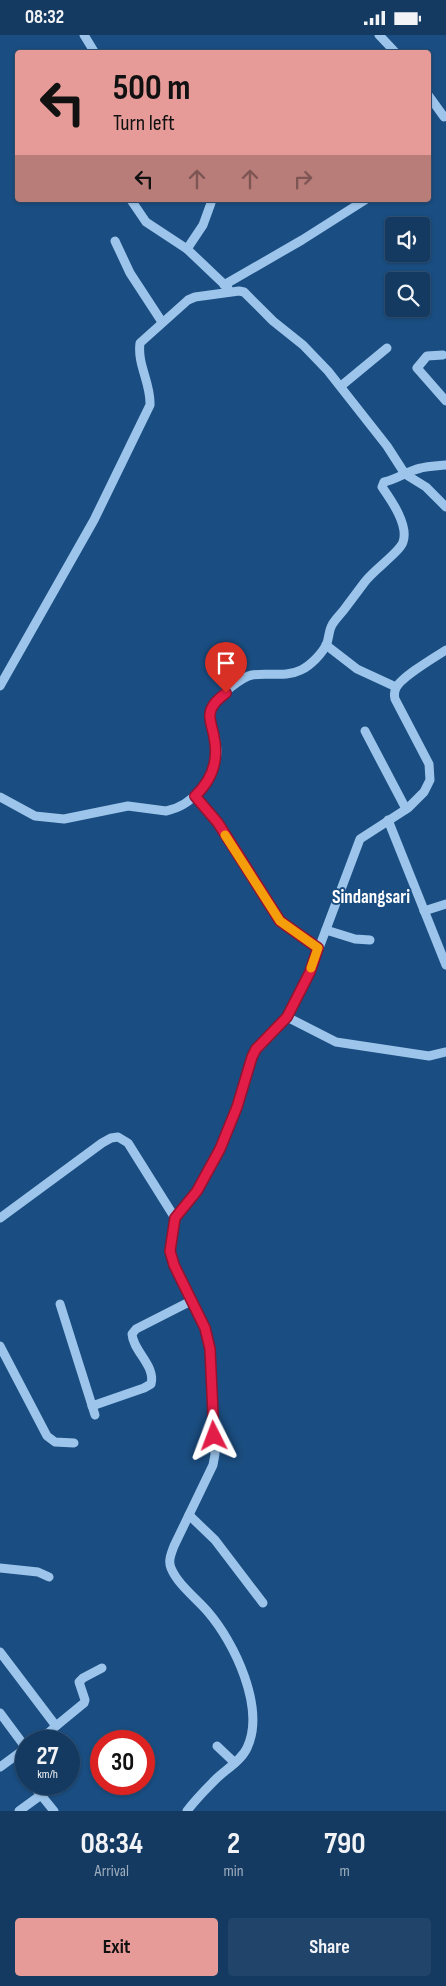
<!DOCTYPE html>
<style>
:root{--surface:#143a61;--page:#21456a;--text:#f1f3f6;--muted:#9dadbd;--line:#335476;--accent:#e69b98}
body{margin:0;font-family:"Sofia Sans Condensed",sans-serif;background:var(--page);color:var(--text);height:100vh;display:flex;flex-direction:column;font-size:19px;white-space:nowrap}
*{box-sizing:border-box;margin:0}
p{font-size:16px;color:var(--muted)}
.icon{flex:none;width:28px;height:28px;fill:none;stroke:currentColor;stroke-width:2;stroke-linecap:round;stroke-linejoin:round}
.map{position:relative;height:1776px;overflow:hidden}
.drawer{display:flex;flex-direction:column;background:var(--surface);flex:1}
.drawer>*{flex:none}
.hud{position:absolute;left:15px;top:15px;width:416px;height:152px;border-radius:5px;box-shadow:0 1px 4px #0004,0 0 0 1px var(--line);background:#e69b98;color:#111;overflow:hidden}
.buttons{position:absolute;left:385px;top:182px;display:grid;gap:10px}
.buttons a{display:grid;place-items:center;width:45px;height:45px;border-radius:5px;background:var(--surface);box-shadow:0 1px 4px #0004,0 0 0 1px var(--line);font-size:25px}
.speed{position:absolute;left:15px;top:1695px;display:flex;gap:10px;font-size:25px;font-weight:700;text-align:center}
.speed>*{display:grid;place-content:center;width:65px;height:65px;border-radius:50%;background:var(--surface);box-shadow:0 1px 4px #0004,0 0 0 1px var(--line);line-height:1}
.speed small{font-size:12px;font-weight:400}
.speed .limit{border:8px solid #d22;background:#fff;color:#111}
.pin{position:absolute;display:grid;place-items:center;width:42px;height:42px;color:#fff;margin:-51px -21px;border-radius:50% 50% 50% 0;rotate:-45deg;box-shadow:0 0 5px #0007}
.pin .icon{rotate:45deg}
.me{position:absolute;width:55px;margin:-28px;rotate:357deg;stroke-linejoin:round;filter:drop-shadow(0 0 4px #0008)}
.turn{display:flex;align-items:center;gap:18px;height:105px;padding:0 15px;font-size:22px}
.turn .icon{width:65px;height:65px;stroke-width:2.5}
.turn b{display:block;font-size:35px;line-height:42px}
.lanes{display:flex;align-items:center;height:48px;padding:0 15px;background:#0003;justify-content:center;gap:25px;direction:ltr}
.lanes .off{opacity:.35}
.eta{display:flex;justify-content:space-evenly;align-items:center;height:85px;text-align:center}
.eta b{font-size:30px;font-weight:700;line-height:35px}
.action{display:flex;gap:10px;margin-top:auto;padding:10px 15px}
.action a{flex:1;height:58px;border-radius:5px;background:var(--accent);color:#111;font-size:20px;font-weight:700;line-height:58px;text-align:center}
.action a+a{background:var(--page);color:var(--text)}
.status{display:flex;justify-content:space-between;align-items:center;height:35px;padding:0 25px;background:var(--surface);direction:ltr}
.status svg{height:14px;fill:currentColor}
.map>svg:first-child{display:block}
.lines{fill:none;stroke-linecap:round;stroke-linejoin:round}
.minor{stroke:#9dc5eb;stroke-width:9}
.route-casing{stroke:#92132f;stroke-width:12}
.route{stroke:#e11d48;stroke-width:9}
.slow{stroke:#f59e0b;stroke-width:9}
.labels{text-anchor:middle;stroke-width:4;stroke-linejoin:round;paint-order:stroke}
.quarter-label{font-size:19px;font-weight:bold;fill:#fff;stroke:#1a4d81}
</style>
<div class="status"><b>08:32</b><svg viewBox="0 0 49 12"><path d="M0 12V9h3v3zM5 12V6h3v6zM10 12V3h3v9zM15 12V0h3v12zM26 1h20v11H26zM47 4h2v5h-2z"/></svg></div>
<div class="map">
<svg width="446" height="1776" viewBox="0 0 446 1776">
<rect width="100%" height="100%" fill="#1a4d81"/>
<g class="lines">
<!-- minor -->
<g class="minor">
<path d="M84 0 95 18"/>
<path d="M379 0 396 18"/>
<path d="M429 61 444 82"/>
<path d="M131 165 146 187 187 214 228 253"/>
<path d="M115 206 130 238 162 287"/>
<path d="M187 214 203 190 211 168"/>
<path d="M224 250 302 205 365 165"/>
<path d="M443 320 427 321 417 333 446 366"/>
<path d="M341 351 387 313"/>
<path d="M326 610 357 634 396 652"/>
<path d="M0 651 94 485 150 370C151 348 137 330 140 308L188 265 195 262 239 256 244 257 273 286 303 310 328 336 387 411 405 439 426 452 446 472"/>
<path d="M365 696 406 774"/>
<path d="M195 761 218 788 280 886 319 913"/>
<path d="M0 762 35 781 64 784 128 771 166 776C192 771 215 744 217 718 218 700 203 683 216 667 222 658 242 642 252 640 269 637 285 643 301 635 310 631 323 618 327 608 329 602 329 595 332 590 335 584 342 578 346 572 352 564 358 556 364 548 372 536 400 517 403 507 409 490 391 465 382 452L384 447C398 444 407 436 421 433 429 431 438 431 446 430"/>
<path d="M388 785 446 930"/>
<path d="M424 876 446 869"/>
<path d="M326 895 355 904 370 905"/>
<path d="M287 982 336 1007 429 1021 446 1017"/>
<path d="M0 1183 102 1108 111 1103 118 1102 128 1108 175 1183"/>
<path d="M60 1269 95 1380"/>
<path d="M0 1311 47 1401 55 1407 74 1408"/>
<path d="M92 1371 144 1353 151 1349C156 1331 133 1316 132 1299L136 1294 191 1266"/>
<path d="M189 1480 215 1505 263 1568"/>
<path d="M0 1533 38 1537 49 1542"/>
<path d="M0 1617 56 1691 39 1706"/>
<path d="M0 1678 26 1713 0 1732"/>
<path d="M56 1691 84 1668 85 1665 79 1647 83 1643 102 1633"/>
<path d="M217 1711 235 1728"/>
<path d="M22 1736 26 1741"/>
<path d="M32 1749 54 1776"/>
<path d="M19 1776 41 1760"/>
<path d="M187 1776C195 1765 205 1755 215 1745 225 1735 241 1726 247 1713 266 1673 234 1607 208 1577 196 1563 178 1550 171 1533 168 1526 171 1519 174 1511L213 1430 215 1419 210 1314 205 1293 174 1230 170 1215 175 1183 197 1156 220 1114 237 1072 254 1018 287 982 310 937 360 804 408 773 424 757 430 745 429 729 395 664C394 660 394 657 396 653 401 642 435 622 446 615"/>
</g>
</g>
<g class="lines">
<defs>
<path id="route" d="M214 1401 210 1314 205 1293 174 1230 170 1216 175 1183 197 1156 220 1114 237 1072 252 1022 256 1014 287 982 310 937 318 913 280 886 218 788 195 761C213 744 219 725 214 702 213 695 209 685 210 679 211 669 220 663 226 658"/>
</defs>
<!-- route casing -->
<use href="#route" class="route-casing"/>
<!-- route -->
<use href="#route" class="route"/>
<!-- slow -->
<path class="slow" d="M225 800 280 886 318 913 311 933"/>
</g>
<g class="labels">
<!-- quarter labels -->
<g class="quarter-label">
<text x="371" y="868">Sindangsari</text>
</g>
</g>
</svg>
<div class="buttons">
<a><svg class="icon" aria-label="sound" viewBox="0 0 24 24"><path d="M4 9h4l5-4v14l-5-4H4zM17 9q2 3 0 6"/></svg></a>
<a><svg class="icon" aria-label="search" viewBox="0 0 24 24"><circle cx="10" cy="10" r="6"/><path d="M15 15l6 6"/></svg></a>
</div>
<div class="speed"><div>27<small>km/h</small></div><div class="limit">30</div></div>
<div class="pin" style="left:226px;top:658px;background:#d93025"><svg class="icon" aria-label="arrive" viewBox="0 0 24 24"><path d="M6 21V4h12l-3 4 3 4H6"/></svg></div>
<svg class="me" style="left:214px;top:1401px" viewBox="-20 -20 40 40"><path d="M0-17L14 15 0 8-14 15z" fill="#e11d48" stroke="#fff" stroke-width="4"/></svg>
<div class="hud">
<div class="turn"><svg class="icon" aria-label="left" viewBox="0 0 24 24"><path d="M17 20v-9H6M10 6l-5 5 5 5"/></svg><div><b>500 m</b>Turn left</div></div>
<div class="lanes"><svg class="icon" aria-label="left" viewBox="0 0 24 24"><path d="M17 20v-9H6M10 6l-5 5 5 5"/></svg><svg class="icon off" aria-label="ahead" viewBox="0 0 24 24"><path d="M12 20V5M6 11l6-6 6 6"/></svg><svg class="icon off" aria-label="ahead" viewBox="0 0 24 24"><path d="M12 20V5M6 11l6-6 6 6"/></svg><svg class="icon off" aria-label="right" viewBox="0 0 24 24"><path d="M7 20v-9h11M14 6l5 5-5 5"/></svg></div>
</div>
</div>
<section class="drawer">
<div class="eta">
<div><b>08:34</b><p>Arrival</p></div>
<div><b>2</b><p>min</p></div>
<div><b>790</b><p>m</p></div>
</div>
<div class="action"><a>Exit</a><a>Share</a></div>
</section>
